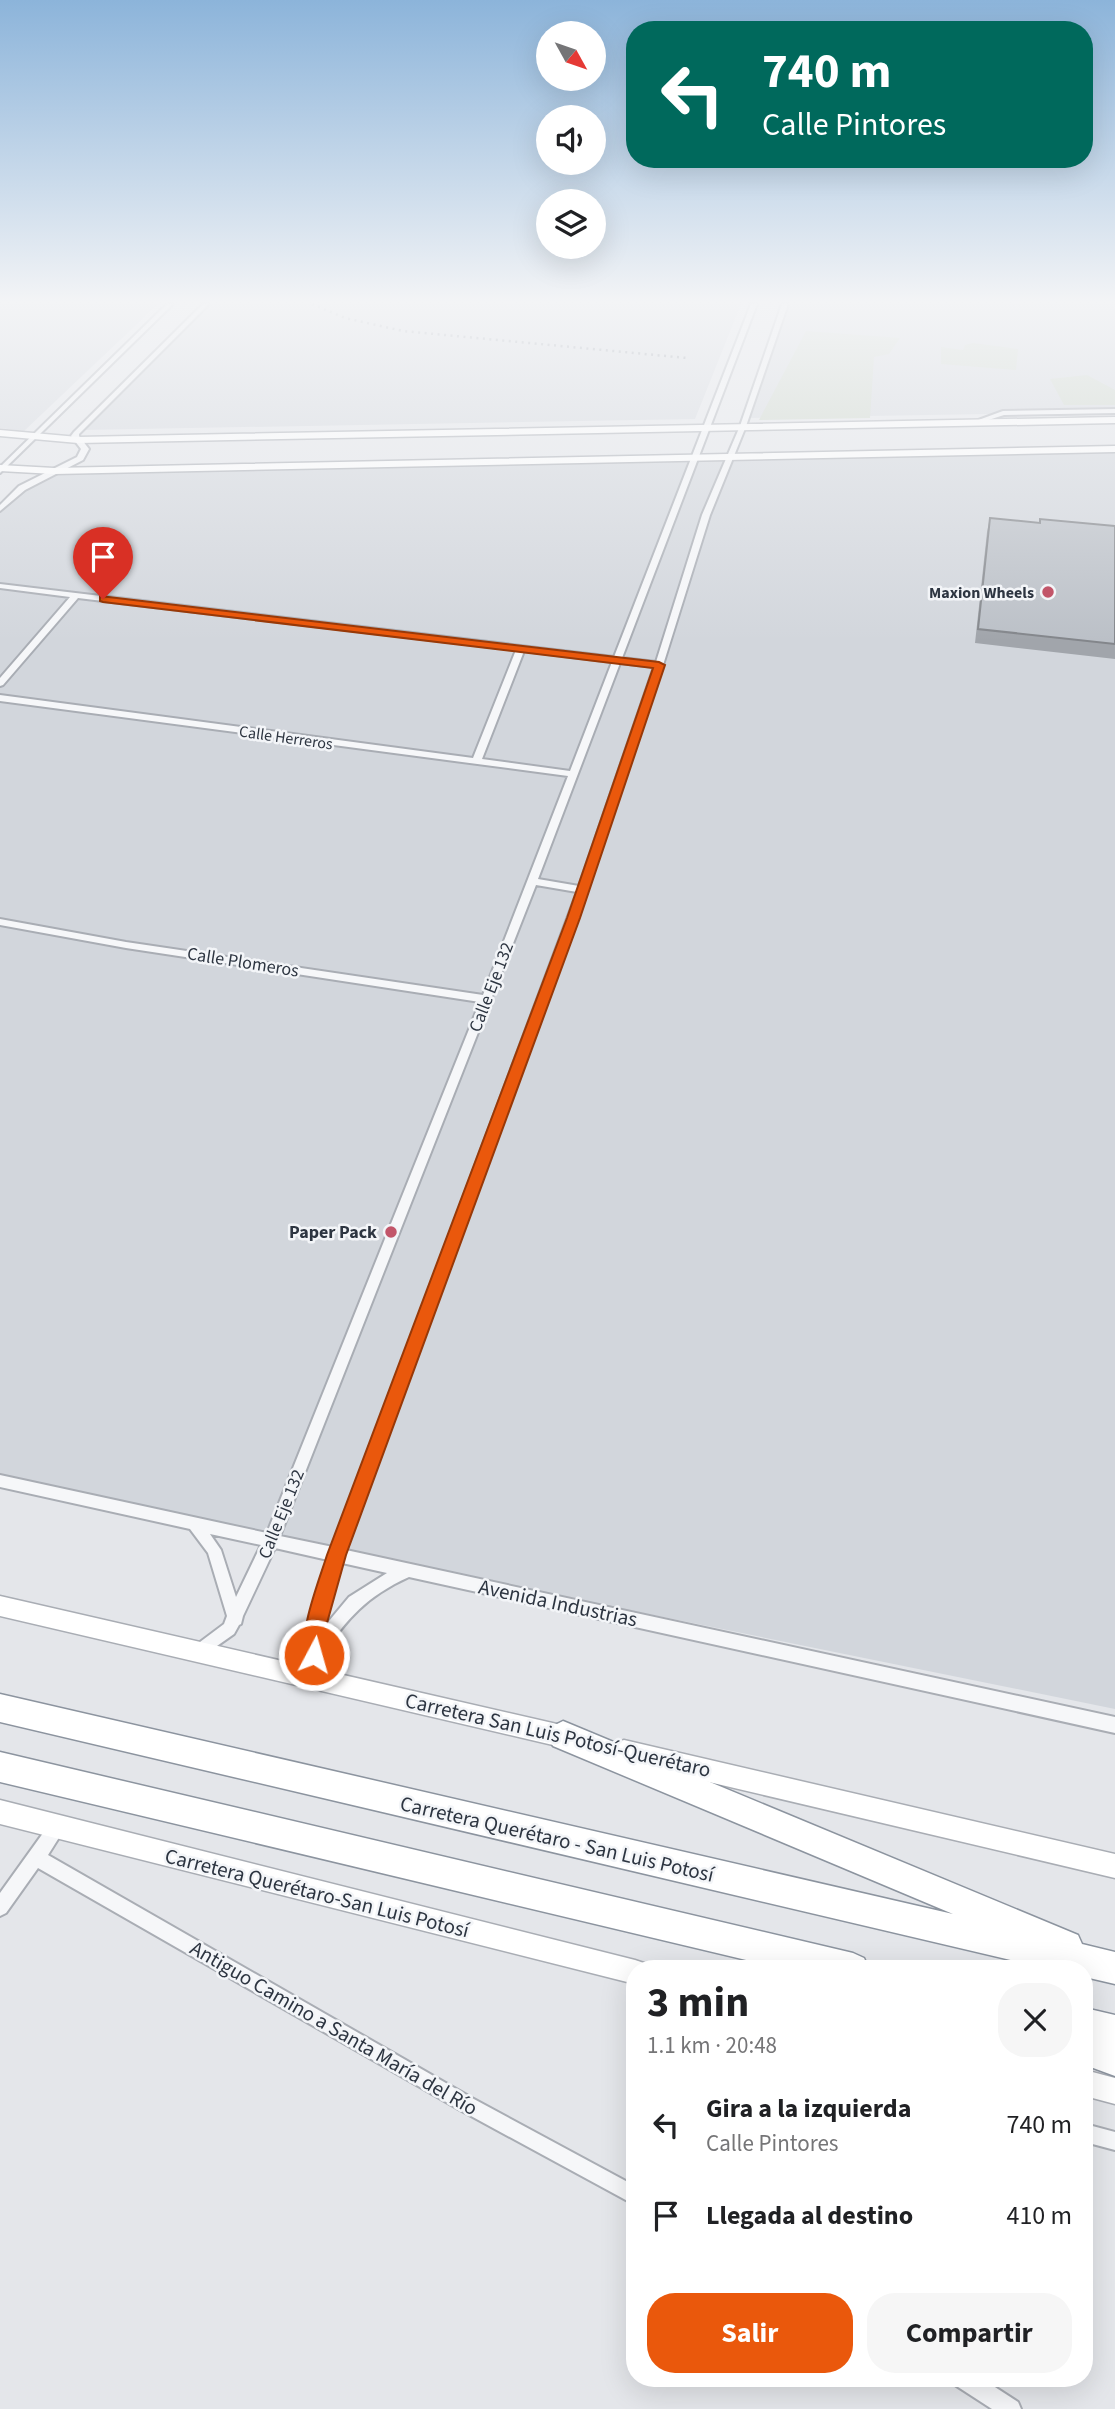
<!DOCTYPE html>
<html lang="es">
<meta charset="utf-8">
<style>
:root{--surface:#fff;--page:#f6f6f6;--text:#202124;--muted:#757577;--accent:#ea580c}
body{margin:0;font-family:"Source Sans 3",sans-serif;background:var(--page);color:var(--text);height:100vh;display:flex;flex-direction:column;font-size:26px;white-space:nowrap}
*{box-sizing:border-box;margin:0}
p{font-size:23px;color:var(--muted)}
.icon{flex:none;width:38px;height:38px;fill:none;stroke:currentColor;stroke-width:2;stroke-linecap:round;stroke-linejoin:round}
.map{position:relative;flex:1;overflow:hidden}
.side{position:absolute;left:626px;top:1960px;width:467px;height:427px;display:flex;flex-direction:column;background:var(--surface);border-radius:28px;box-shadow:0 7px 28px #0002}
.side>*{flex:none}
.hud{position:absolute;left:626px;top:21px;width:467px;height:147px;border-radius:28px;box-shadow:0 7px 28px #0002;background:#00695c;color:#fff;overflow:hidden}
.needle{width:46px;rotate:130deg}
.controls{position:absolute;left:536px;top:21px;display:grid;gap:14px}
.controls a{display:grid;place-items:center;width:70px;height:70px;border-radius:50%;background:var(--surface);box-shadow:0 7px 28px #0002;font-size:35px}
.pin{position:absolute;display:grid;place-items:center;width:60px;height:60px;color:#fff;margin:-72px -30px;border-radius:50% 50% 50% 0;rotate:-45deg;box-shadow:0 0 7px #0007}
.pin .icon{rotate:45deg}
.me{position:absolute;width:77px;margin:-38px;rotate:6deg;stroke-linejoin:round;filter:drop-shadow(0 0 5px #0008)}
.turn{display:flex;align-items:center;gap:24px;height:147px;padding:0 21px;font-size:32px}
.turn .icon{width:91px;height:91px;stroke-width:2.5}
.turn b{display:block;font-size:49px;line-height:60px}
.round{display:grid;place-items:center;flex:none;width:74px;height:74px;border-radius:28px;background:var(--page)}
.summary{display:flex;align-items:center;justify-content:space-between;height:119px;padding:0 21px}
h1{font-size:42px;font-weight:700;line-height:52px}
.primary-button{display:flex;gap:14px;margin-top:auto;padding:14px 21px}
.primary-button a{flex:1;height:80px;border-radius:28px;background:var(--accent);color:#fff;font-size:28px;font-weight:700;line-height:80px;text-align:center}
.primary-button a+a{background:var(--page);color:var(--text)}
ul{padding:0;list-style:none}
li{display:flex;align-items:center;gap:21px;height:91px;padding:0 21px}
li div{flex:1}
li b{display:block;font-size:26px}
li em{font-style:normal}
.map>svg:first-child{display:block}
.built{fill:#d2d6dc}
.green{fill:#c9d3c5}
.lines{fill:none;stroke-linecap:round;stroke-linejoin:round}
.street-casing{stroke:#a9adb4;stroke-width:4}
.secondary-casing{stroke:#a9adb4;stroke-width:3}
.highway-casing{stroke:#8c949f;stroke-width:3}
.street{fill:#f6f7f9;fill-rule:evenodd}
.secondary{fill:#fff;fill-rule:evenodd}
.highway{fill:#fff;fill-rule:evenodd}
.rail{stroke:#7e8792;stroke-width:2.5;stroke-dasharray:2 4.5;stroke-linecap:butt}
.wall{fill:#a1a5ab}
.building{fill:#bbc0c7;stroke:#83868b;stroke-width:2}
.route{fill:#ea580c;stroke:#983908;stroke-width:2}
.poi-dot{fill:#c25569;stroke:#f3f5f8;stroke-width:2.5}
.labels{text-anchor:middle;stroke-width:5;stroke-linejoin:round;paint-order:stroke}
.far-poi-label{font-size:16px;font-weight:bold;fill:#2d3541;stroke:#f3f5f8;text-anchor:end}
.far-street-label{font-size:16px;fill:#2d3541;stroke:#f3f5f8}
.street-label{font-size:18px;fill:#2d3541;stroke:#f3f5f8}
.poi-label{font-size:18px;font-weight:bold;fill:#2d3541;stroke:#f3f5f8;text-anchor:end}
.near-street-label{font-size:21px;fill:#2d3541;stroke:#f3f5f8}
</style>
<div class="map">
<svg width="1115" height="2409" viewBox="0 0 1115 2409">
<rect width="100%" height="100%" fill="#e4e6ea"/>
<!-- built -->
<g class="built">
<path d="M0 304H158L24 431 0 428Z"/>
<path d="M208 304H741L695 419 81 430Z"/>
<path d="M790 304H1115V412L750 418Z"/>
<path d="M1115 449V1709L378 1559 0 1474V510L22 488 54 471Z"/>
</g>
<!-- green -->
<g class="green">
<path d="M806 331 900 338 889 354 874 357 870 418 759 420Z"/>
<path d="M973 343 1018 349 1016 370 941 364V347L963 350 965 345Z"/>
<path d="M1087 375 1115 390V405H1064L1050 379Z"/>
</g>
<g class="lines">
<defs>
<g id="street">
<path d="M167 304H173L0 473V467Z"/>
<path d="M203 304H209L79 434V436L89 449 83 460 25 490 0 511V505L19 486 77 457 81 449 71 436 74 432Z"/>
<path d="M751 304H757L622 658 656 662 702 515 740 426 782 304H788L746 426 710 515 663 665 578 918 346 1550 1115 1717V1733L409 1577C367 1596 346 1619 322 1656L334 1682 331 1687 326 1690 321 1687 306 1655 309 1623 328 1560 275 1548 243 1616 241 1624 239 1625 234 1634 197 1660 192 1658 189 1653 192 1648 224 1624 227 1616 208 1553 190 1529 0 1487V1475L267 1533 480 1002 126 948 0 925V919L126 942 483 995 568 776 0 701V695L473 758 516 650 78 598 3 685 0 686V678L70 597 0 588V584L614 657ZM524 651 612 662 570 771 482 759ZM620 663 654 667 579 886 538 879ZM536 885 577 892 333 1547 280 1536ZM210 1534 261 1545 236 1597 221 1550ZM342 1563 387 1573 349 1597 324 1627Z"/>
<path d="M1115 409V413L1004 415 976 424 973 422 1003 411Z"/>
<path d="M57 1820 63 1822 65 1828 48 1855 472 2098 635 2186V2205L460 2110 38 1868 6 1913 0 1916V1893L51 1822Z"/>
<path d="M1085 2124 1115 2132V2150L1085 2142Z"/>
<path d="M952 2378H981L1018 2402 1021 2409H992L955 2385Z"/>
</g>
<g id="secondary">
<path d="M1115 417V423L78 443 0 436V430L78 437Z"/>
<path d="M1115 446V452L54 474 0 471V465L54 468Z"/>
<path d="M0 1596 570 1727 578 1730 581 1738 578 1746 570 1749 0 1616Z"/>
<path d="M624 1740 1115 1854V1878L624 1762 616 1759 613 1751 616 1743Z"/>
<path d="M0 1800 635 1960 644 1963 646 1969H635V1984L0 1824Z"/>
<path d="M1085 2070 1115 2078V2104L1085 2096Z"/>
</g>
<g id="highway">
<path d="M0 1694 953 1914 553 1746 548 1736 553 1726 563 1721 1078 1935 1082 1944 1115 1952V1984L1085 1977V1969H1049L0 1722Z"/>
<path d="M0 1752 853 1953 864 1958 869 1969H784L0 1782Z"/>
<path d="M1085 2008 1115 2015V2076L1085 2065Z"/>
</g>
</defs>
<!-- street casing -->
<use href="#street" class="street-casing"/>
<!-- secondary casing -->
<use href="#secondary" class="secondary-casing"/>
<!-- highway casing -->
<use href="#highway" class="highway-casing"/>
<!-- street -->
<use href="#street" class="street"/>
<!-- secondary -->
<use href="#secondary" class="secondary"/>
<!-- highway -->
<use href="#highway" class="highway"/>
<!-- rail -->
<path class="rail" d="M312 304 345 318 403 331 687 358"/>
</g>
<!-- wall -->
<path class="wall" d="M990 518 1039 523 1040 519 1115 526V659L975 643 987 532Z"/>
<!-- building -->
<path class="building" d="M990 518 1040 523V519L1115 526V644L978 629Z"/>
<!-- sky -->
<linearGradient id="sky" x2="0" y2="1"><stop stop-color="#8cb4da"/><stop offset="0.47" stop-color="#f3f4f6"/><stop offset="1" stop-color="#f3f4f6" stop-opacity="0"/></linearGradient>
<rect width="1115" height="641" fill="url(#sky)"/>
<!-- route -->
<path class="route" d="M100 596 659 662 665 665 580 918 346 1555 327 1623 321 1662 314 1665 307 1662C296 1637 319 1581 327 1555L567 918 653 668 103 602 100 601Z"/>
<!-- markers -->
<g class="poi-dot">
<circle cx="1048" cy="592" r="7"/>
<circle cx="391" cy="1232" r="7"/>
</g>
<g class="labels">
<!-- far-poi labels -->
<g class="far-poi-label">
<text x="1034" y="598">Maxion Wheels</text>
</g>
<!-- far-street labels -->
<g class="far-street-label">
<text transform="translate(286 737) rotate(8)" y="6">Calle Herreros</text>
</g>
<!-- street labels -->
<g class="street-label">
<text transform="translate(243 962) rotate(9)" y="6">Calle Plomeros</text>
<text transform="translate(491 987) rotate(-69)" y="6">Calle Eje 132</text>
<text transform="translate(281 1514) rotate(-68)" y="6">Calle Eje 132</text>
</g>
<!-- poi labels -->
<g class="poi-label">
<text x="377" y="1238">Paper Pack</text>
</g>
<!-- near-street labels -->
<g class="near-street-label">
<text transform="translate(558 1603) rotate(12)" y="7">Avenida Industrias</text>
<text transform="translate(558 1735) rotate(13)" y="7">Carretera San Luis Potosí-Querétaro</text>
<text transform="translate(557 1839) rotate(13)" y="7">Carretera Querétaro - San Luis Potosí</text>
<text transform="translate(317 1893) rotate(14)" y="7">Carretera Querétaro-San Luis Potosí</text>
<text transform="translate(334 2028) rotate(30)" y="7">Antiguo Camino a Santa María del Río</text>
</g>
</g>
</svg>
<div class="controls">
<a><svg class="needle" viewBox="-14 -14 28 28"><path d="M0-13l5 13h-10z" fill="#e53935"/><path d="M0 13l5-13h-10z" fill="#757577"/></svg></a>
<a><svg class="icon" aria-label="sound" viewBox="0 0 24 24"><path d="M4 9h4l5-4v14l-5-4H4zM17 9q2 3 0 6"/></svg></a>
<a><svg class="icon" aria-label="layers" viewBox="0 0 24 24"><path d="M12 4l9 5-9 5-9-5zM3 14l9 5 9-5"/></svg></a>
</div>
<div class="pin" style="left:103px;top:599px;background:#d93025"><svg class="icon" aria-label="arrive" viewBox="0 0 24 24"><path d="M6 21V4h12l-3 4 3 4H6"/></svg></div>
<svg class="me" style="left:314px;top:1655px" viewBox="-20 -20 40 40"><circle r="17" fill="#ea580c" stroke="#fff" stroke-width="3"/><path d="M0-11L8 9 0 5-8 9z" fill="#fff"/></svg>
<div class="hud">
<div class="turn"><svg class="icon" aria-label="left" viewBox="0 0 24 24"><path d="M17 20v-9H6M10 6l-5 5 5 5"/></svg><div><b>740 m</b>Calle Pintores</div></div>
</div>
<section class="side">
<div class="summary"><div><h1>3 min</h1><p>1.1 km · 20:48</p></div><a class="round"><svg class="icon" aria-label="close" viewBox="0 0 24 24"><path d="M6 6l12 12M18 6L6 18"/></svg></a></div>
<ul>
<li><svg class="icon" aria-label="left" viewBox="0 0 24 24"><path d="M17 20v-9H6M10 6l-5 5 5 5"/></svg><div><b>Gira a la izquierda</b><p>Calle Pintores</p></div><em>740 m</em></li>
<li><svg class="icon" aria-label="arrive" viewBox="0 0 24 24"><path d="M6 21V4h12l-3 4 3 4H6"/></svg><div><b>Llegada al destino</b></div><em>410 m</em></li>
</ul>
<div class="primary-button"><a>Salir</a><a>Compartir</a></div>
</section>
</div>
